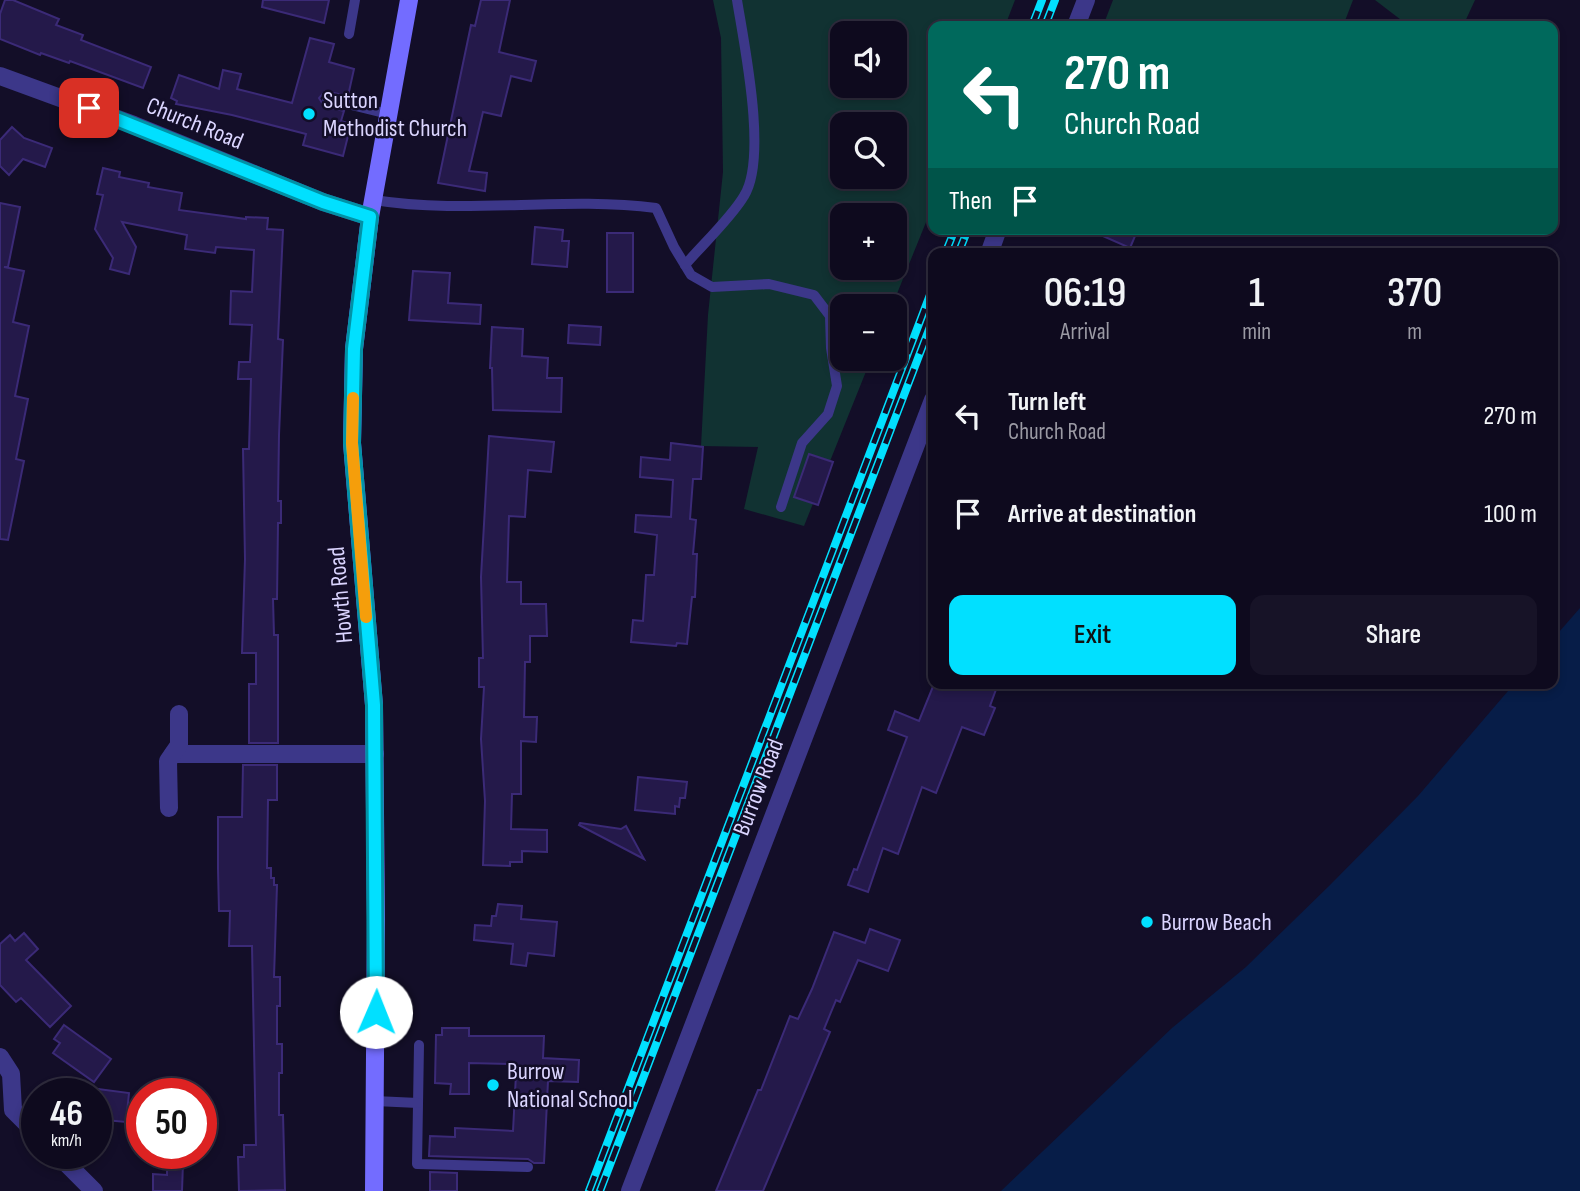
<!DOCTYPE html>
<meta charset="utf-8">
<style>
:root{--surface:#0e0a1e;--page:#171327;--text:#f1f3f6;--muted:#9b9aa4;--line:#2e2b3c;--accent:#01e0ff}
body{margin:0;font-family:"Sofia Sans Condensed",sans-serif;background:var(--page);color:var(--text);height:100vh;display:flex;flex-direction:column;font-size:26px;white-space:nowrap}
*{box-sizing:border-box;margin:0}
p{font-size:23px;color:var(--muted)}
.icon{flex:none;width:38px;height:38px;fill:none;stroke:currentColor;stroke-width:2;stroke-linecap:round;stroke-linejoin:round}
.map{position:relative;flex:1;overflow:hidden}
.drawer{position:absolute;left:928px;top:248px;width:630px;height:441px;display:flex;flex-direction:column;background:var(--surface);border-radius:14px;box-shadow:0 4px 10px #0003,0 0 0 2px var(--line)}
.drawer>*{flex:none}
.banner{position:absolute;left:928px;top:21px;width:630px;height:214px;border-radius:14px;box-shadow:0 4px 10px #0003,0 0 0 2px var(--line);background:#00695c;color:#fff;overflow:hidden}
.buttons{position:absolute;left:830px;top:21px;display:grid;gap:14px}
.buttons a{display:grid;place-items:center;width:77px;height:77px;border-radius:14px;background:var(--surface);box-shadow:0 4px 10px #0003,0 0 0 2px var(--line);font-size:35px}
.speed{position:absolute;left:21px;top:1078px;display:flex;gap:14px;font-size:35px;font-weight:700;text-align:center}
.speed>*{display:grid;place-content:center;width:91px;height:91px;border-radius:50%;background:var(--surface);box-shadow:0 4px 10px #0003,0 0 0 2px var(--line);line-height:1}
.speed small{font-size:18px;font-weight:400}
.speed .limit{border:10px solid #d22;background:#fff;color:#111}
.pin{position:absolute;display:grid;place-items:center;width:60px;height:60px;color:#fff;margin:-30px;border-radius:14px;box-shadow:0 4px 10px #0006}
.me{position:absolute;width:77px;margin:-38px;rotate:1deg;stroke-linejoin:round;filter:drop-shadow(0 0 5px #0008)}
.turn{display:flex;align-items:center;gap:24px;height:147px;padding:0 21px;font-size:32px}
.turn .icon{width:91px;height:91px;stroke-width:2.5}
.turn b{display:block;font-size:49px;line-height:60px}
.then{display:flex;align-items:center;height:66px;padding:0 21px;background:#0003;gap:14px;font-size:26px}
.eta{display:flex;justify-content:space-evenly;align-items:center;height:119px;text-align:center}
.eta b{font-size:42px;font-weight:600;line-height:49px}
.cta{display:flex;gap:14px;margin-top:auto;padding:14px 21px}
.cta a{flex:1;height:80px;border-radius:14px;background:var(--accent);color:#111;font-size:28px;font-weight:600;line-height:80px;text-align:center}
.cta a+a{background:var(--page);color:var(--text)}
ul{padding:0;list-style:none}
li{display:flex;align-items:center;gap:21px;height:98px;padding:0 21px}
li div{flex:1}
li b{display:block;font-size:26px}
li em{font-style:normal}
.map>svg:first-child{display:block}
.green{fill:#113232;fill-rule:evenodd}
.water{fill:#071d48}
.building{fill:#24194a;stroke:#3b2a77;stroke-width:2}
.lines{fill:none;stroke-linecap:round;stroke-linejoin:round}
.lane{stroke:#3c3789;stroke-width:10}
.street{stroke:#3c3789;stroke-width:18}
.secondary{stroke:#736cff;stroke-width:18}
.rail-casing{stroke:#01e0ff;stroke-width:8}
.rail{stroke:#130e28;stroke-width:5;stroke-dasharray:16;stroke-linecap:butt}
.route-casing{stroke:#0192a6;stroke-width:18}
.route{stroke:#01e0ff;stroke-width:12}
.slow{stroke:#f59e0b;stroke-width:12}
.poi-dot{fill:#01e0ff;stroke:#130e28;stroke-width:2.5}
.labels{text-anchor:middle;stroke-width:5;stroke-linejoin:round;paint-order:stroke}
.poi-label{font-size:24px;fill:#dbd5ff;stroke:#130e28;text-anchor:start}
.street-label{font-size:24px;fill:#dbd5ff;stroke:#130e28}
</style>
<div class="map">
<svg width="1580" height="1191" viewBox="0 0 1580 1191">
<rect width="100%" height="100%" fill="#130e28"/>
<!-- green -->
<g class="green">
<path d="M713 0H1015L1005 26H933V205L892 306H842V359H871L804 526 744 509 758 447 701 446 708 315 723 172 721 38ZM842 33H894V86H842ZM842 124H894V177H842ZM842 215H894V268H842Z"/>
<path d="M1113 0H1353L1343 26H1103Z"/>
<path d="M1375 0H1475L1463 26H1409Z"/>
</g>
<!-- water -->
<path class="water" d="M1580 608V1191H1001L1172 1028 1246 967 1330 885 1418 796 1514 684H1552V640Z"/>
<!-- building -->
<g class="building">
<path d="M5 0H13L59 19 56 25 83 35 81 40 151 67 143 88 70 61 69 63 41 53 40 55 0 39V14Z"/>
<path d="M263 0H329L324 23 262 7Z"/>
<path d="M481 0H510L499 52 536 61 531 81 511 76 501 116 483 112 469 171 487 173 485 191 438 183 471 25 475 26Z"/>
<path d="M310 38 334 44 329 62 354 69 348 96 325 91 319 98 324 106 344 111 341 121 351 124 343 156 303 145 306 134 232 115 176 104 177 101 171 98 179 75 219 89 223 70 241 74 237 89 292 103Z"/>
<path d="M12 127 24 138 52 148 45 167 23 159 9 175 0 166V140Z"/>
<path d="M103 168 120 172 119 177 149 183 148 187 182 193 179 210 246 219V217L268 218 267 229 283 230 278 339 283 340 279 435 278 501H281V523H278L277 599H273L274 635H278V743H249V684H256V653H242L245 559 243 449H249L251 379H238L239 362H250L252 325 230 324 231 291 252 292 254 250 216 247 215 253 185 249 187 235 122 222 136 247 129 274 110 269 113 258 95 229 103 195 97 194Z"/>
<path d="M0 203 20 207 8 267H4L24 271 13 322 29 326 15 396 28 399 16 459 24 461 8 540 0 539Z"/>
<path d="M535 227 563 230 562 241H569L567 267 532 264Z"/>
<path d="M1087 229H1138L1130 248Z"/>
<rect x="607" y="233" width="26" height="59"/>
<path d="M413 271 450 273 448 303 481 305 480 324 409 320Z"/>
<path d="M569 325 601 327 600 345 568 343Z"/>
<path d="M492 327 523 329 522 356 548 358 547 378H562L561 412 493 410 492 368H490Z"/>
<path d="M489 436 554 442 551 472 528 470 525 517 509 516 507 582H521V604H546L547 636H530V662H525L524 717H537L536 742 521 741V794H512L511 829 547 830V852L522 851V862H510V866L483 865 485 801 481 739 484 687H479V658H483L481 577Z"/>
<path d="M671 443 703 447 701 479H693L690 519 696 520 693 554H697L695 597H692L687 644 677 643 676 646 631 642 633 620 643 621 646 575H654L657 535 635 532 636 515 671 517 673 480 640 477 641 457 670 460Z"/>
<path d="M809 454 833 462 818 505 794 497Z"/>
<path d="M934 684H998L990 706 995 708 984 735 962 727 936 793 922 787 898 854 883 848 868 892 848 885 854 869 857 870 907 737 888 730 895 711 919 721Z"/>
<path d="M243 765H277V800H268L267 868H271V878H274V885H277L274 977H280V1006H277V1044H282V1073H279V1115H283L285 1190 239 1191 238 1157H244V1145H256L252 946H229L230 911H219L218 869V817H242Z"/>
<path d="M638 777 687 782 685 798H680L679 807 675 806V814L635 810Z"/>
<path d="M580 823 621 829 626 826 644 859 579 825Z"/>
<path d="M498 904 522 906 521 919 557 922 554 956 528 953 526 966 511 964 513 944 474 940 475 925 491 926 492 916H496Z"/>
<path d="M870 929 900 940 888 971 858 960 840 1002 836 1000 824 1029 830 1032 763 1191H716L758 1090H761L790 1016 798 1019 812 989 834 932 865 943Z"/>
<path d="M24 933 38 949 26 960 71 1006 50 1027 21 998 16 1002 0 985V944L10 935 15 941Z"/>
<path d="M64 1025 111 1059 94 1082 53 1053 60 1043 54 1039Z"/>
<path d="M442 1028H469V1036H544L543 1058 579 1060 578 1082 548 1081 544 1163H534L528 1159 429 1156 430 1136 455 1137V1128L513 1131 516 1074H511L512 1064 469 1063V1094H450L451 1084 435 1083 436 1035H442Z"/>
<path d="M98 1089 129 1093 126 1122 105 1120 106 1109 97 1108Z"/>
<path d="M167 1163H183L182 1191H153V1174L167 1175Z"/>
<path d="M430 1172 457 1173V1191H430Z"/>
</g>
<g class="lines">
<!-- lane -->
<g class="lane">
<path d="M349 34 355 0"/>
<path d="M327 99 388 114"/>
<path d="M374 200C467 215 562 196 656 208L674 247 691 275 712 287 769 284 814 295 830 316 831 348 837 386 828 414 802 443 781 507"/>
<path d="M685 265C702 245 731 218 744 196 768 158 744 44 737 0"/>
<path d="M419 1045 417 1164 528 1167"/>
<path d="M375 1101 418 1103"/>
</g>
<!-- street -->
<g class="street">
<path d="M1076 26 1086 0"/>
<path d="M0 76 134 125 323 202 370 217"/>
<path d="M989 254 998 229"/>
<path d="M173 754H375"/>
<path d="M169 808 168 761 179 745V714"/>
<path d="M0 1057 11 1074 13 1110 37 1134"/>
<path d="M56 1153 94 1191"/>
<path d="M630 1191 933 400"/>
</g>
<!-- secondary -->
<path class="secondary" d="M374 1191 376 919 374 705 352 443 354 349 370 217 409 0"/>
<defs>
<g id="rail">
<path d="M1032 26 1042 0"/>
<path d="M1045 26 1055 0"/>
<path d="M945 254 955 229"/>
<path d="M958 254 968 229"/>
<path d="M589 1191 933 287"/>
<path d="M600 1191 933 319"/>
</g>
</defs>
<!-- rail casing -->
<use href="#rail" class="rail-casing"/>
<!-- rail -->
<use href="#rail" class="rail"/>
</g>
<g class="lines">
<defs>
<path id="route" d="M89 108 323 202 370 217 354 349 352 443 374 705 376 1012"/>
</defs>
<!-- route casing -->
<use href="#route" class="route-casing"/>
<!-- route -->
<use href="#route" class="route"/>
<!-- slow -->
<path class="slow" d="M353 398 352 443 366 617"/>
</g>
<!-- markers -->
<g class="poi-dot">
<circle cx="309" cy="114" r="7"/>
<circle cx="1147" cy="922" r="7"/>
<circle cx="493" cy="1085" r="7"/>
</g>
<g class="labels">
<!-- poi labels -->
<g class="poi-label">
<text x="323" y="108">Sutton<tspan x="323" dy="28">Methodist Church</tspan></text>
<text x="1161" y="930">Burrow Beach</text>
<text x="507" y="1079">Burrow<tspan x="507" dy="28">National School</tspan></text>
</g>
<!-- street labels -->
<g class="street-label">
<text transform="translate(195 123) rotate(22)" y="8">Church Road</text>
<text transform="translate(340 595) rotate(-95)" y="8">Howth Road</text>
<text transform="translate(758 787) rotate(-69)" y="8">Burrow Road</text>
</g>
</g>
</svg>
<div class="buttons">
<a><svg class="icon" aria-label="sound" viewBox="0 0 24 24"><path d="M4 9h4l5-4v14l-5-4H4zM17 9q2 3 0 6"/></svg></a>
<a><svg class="icon" aria-label="search" viewBox="0 0 24 24"><circle cx="10" cy="10" r="6"/><path d="M15 15l6 6"/></svg></a>
<a>+</a>
<a>−</a>
</div>
<div class="speed"><div>46<small>km/h</small></div><div class="limit">50</div></div>
<div class="pin" style="left:89px;top:108px;background:#d93025"><svg class="icon" aria-label="arrive" viewBox="0 0 24 24"><path d="M6 21V4h12l-3 4 3 4H6"/></svg></div>
<svg class="me" style="left:376px;top:1012px" viewBox="-20 -20 40 40"><circle r="19" fill="#fff"/><path d="M0-13L10 11 0 6-10 11z" fill="#01e0ff"/></svg>
<div class="banner">
<div class="turn"><svg class="icon" aria-label="left" viewBox="0 0 24 24"><path d="M17 20v-9H6M10 6l-5 5 5 5"/></svg><div><b>270 m</b>Church Road</div></div>
<div class="then">Then<svg class="icon" aria-label="arrive" viewBox="0 0 24 24"><path d="M6 21V4h12l-3 4 3 4H6"/></svg></div>
</div>
<section class="drawer">
<div class="eta">
<div><b>06:19</b><p>Arrival</p></div>
<div><b>1</b><p>min</p></div>
<div><b>370</b><p>m</p></div>
</div>
<ul>
<li><svg class="icon" aria-label="left" viewBox="0 0 24 24"><path d="M17 20v-9H6M10 6l-5 5 5 5"/></svg><div><b>Turn left</b><p>Church Road</p></div><em>270 m</em></li>
<li><svg class="icon" aria-label="arrive" viewBox="0 0 24 24"><path d="M6 21V4h12l-3 4 3 4H6"/></svg><div><b>Arrive at destination</b></div><em>100 m</em></li>
</ul>
<div class="cta"><a>Exit</a><a>Share</a></div>
</section>
</div>
